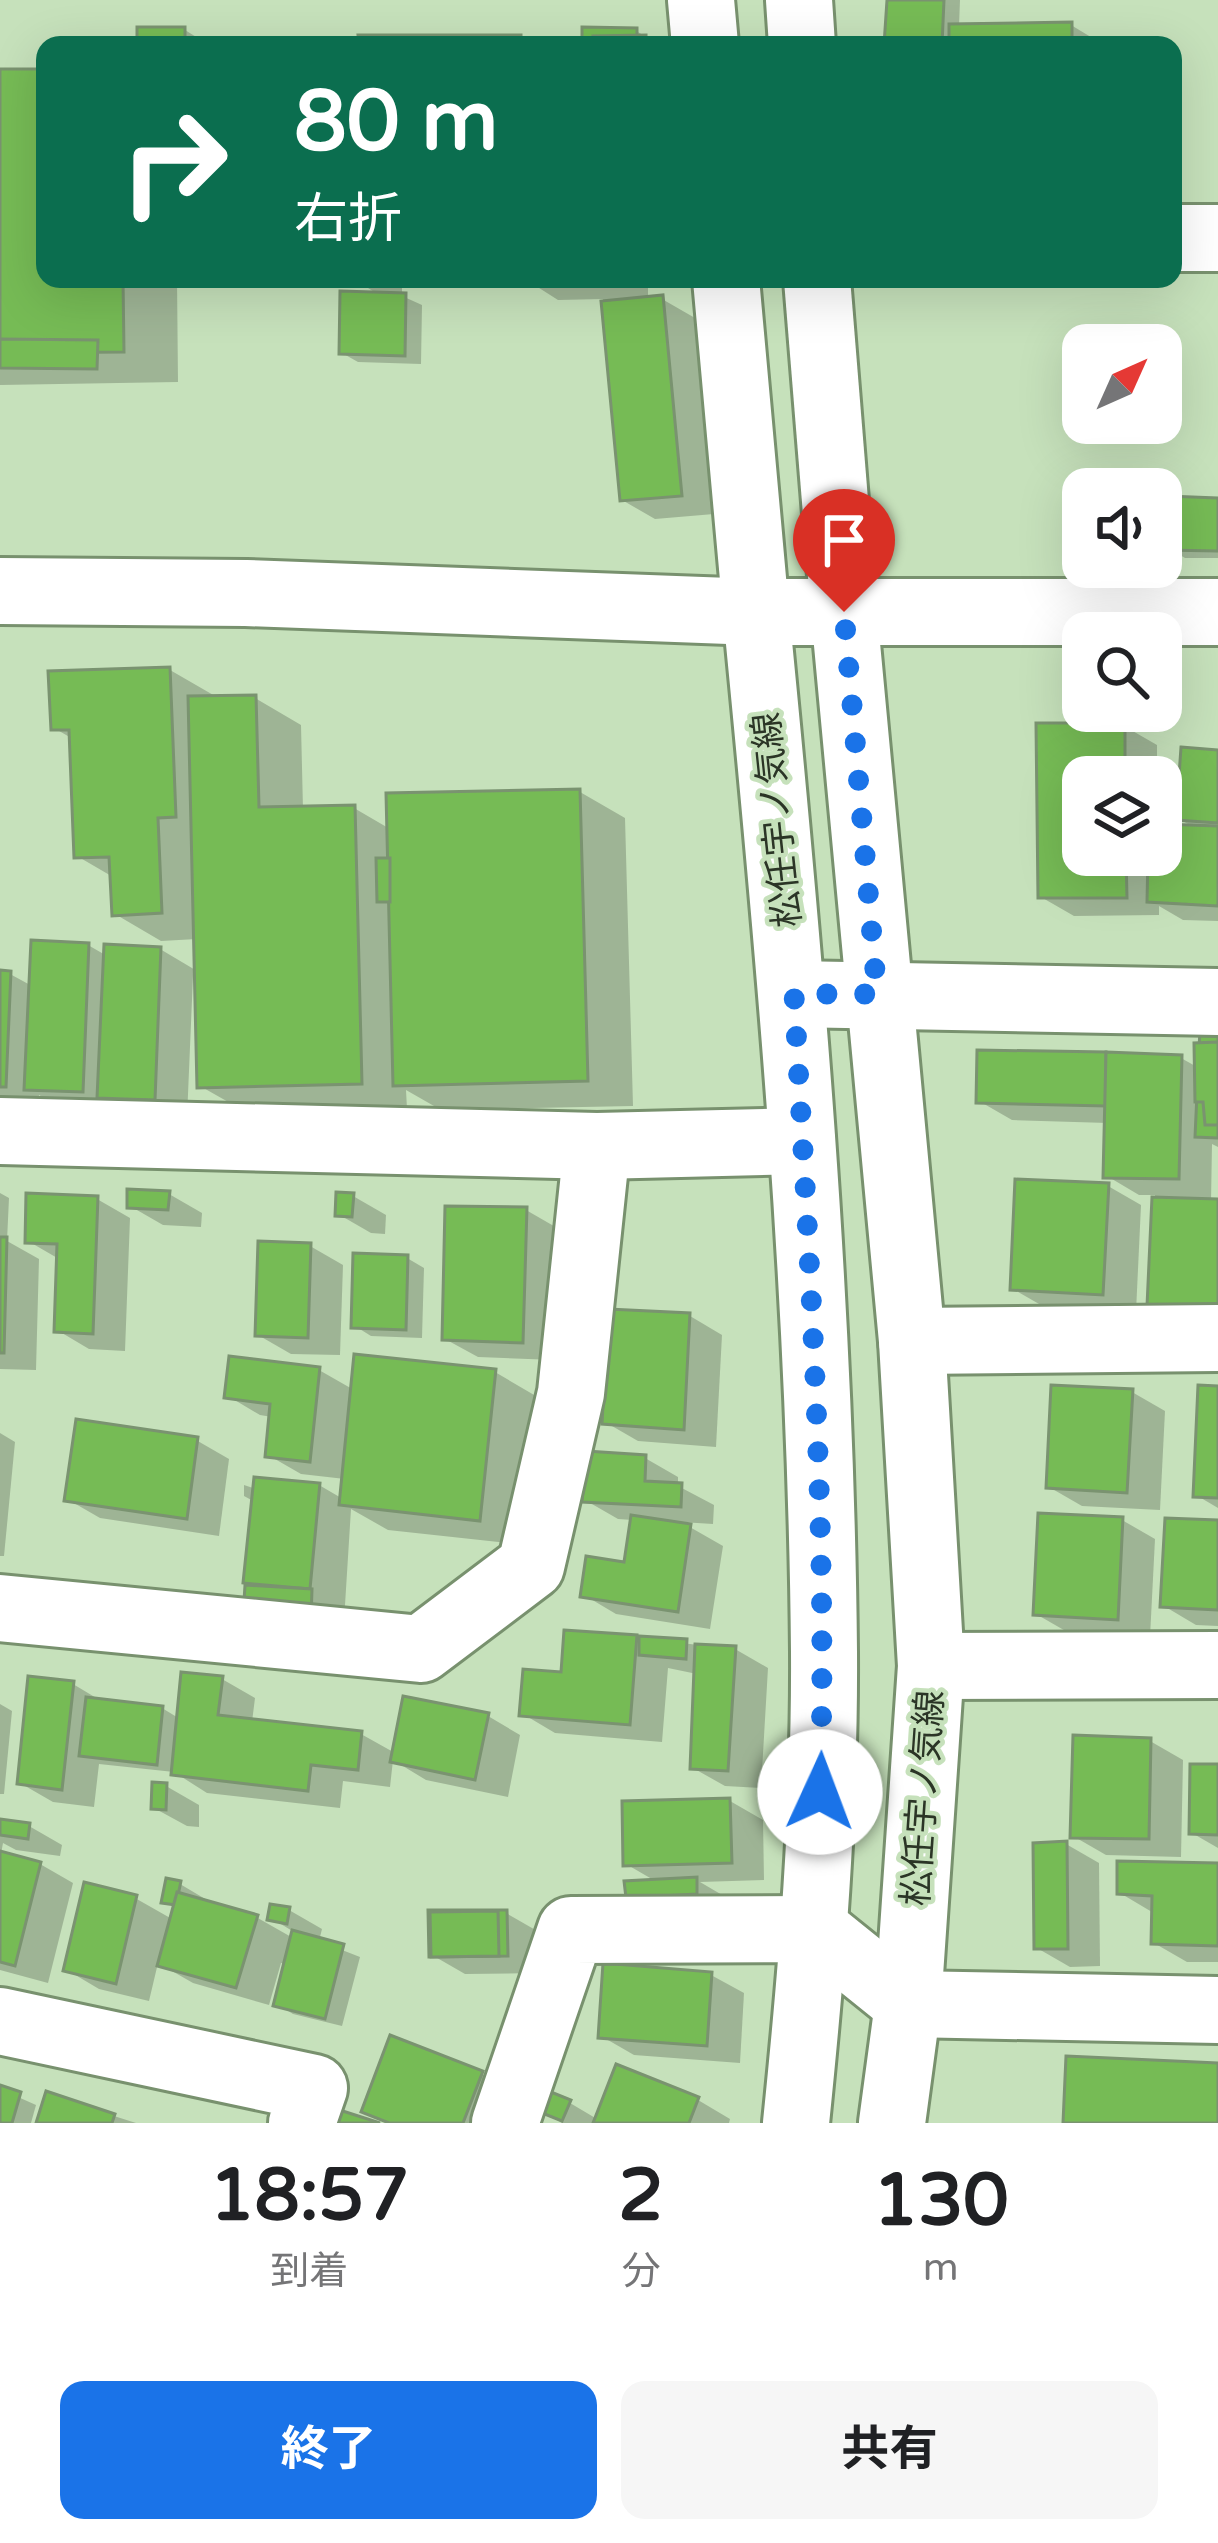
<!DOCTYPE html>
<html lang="ja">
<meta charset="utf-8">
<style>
:root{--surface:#fff;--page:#f6f6f6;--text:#202124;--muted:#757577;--accent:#1a73e8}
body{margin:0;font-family:"Varela Round","Noto Sans JP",sans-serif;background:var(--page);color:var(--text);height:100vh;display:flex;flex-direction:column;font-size:45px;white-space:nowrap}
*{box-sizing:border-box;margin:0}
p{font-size:39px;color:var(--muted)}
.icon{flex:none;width:66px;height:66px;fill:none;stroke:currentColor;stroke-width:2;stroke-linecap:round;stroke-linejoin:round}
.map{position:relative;height:2123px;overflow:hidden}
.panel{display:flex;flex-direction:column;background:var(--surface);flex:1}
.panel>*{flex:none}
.banner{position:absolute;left:36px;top:36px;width:1146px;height:252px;border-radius:24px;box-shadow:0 12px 48px #0002;background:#0b6e4f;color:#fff;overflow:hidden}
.needle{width:78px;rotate:45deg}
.buttons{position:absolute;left:1062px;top:324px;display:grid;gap:24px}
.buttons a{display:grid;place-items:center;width:120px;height:120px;border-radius:24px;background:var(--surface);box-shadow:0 12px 48px #0002;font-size:60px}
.pin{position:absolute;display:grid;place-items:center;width:102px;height:102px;color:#fff;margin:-123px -51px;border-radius:50% 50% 50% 0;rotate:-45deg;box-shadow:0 0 12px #0007}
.pin .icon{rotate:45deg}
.me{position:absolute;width:132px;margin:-66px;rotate:2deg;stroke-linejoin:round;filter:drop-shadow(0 0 9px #0008)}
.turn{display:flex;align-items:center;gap:42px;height:252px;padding:0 60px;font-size:54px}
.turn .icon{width:156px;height:156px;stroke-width:2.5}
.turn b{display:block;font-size:84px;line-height:102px}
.eta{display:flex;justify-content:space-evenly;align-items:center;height:204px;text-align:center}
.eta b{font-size:72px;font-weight:700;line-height:84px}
.action{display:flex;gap:24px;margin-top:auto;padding:24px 60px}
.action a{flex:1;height:138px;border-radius:24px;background:var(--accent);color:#fff;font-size:48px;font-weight:700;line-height:138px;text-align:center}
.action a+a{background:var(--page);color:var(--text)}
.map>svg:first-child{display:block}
.shadow{fill:#0003}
.building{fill:#76bb55;stroke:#7a9370;stroke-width:3}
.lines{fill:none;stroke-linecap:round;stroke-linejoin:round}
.minor-casing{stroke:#78916e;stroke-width:72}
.tertiary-casing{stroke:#78916e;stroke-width:72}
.primary-casing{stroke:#78916e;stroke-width:72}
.minor{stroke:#fff;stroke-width:66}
.tertiary{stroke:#fff;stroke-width:66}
.primary{stroke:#fff;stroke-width:66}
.route{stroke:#1a73e8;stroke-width:21;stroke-dasharray:0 37.8}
.labels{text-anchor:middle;stroke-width:9;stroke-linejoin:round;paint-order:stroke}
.street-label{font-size:36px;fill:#2b3526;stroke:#c6e1bb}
</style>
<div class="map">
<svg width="1218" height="2123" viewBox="0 0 1218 2123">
<rect width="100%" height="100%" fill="#c6e1bb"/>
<!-- shadow -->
<g class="shadow">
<path d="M890 0H960L959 26 1071 25 1104 45H887Z"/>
<path d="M185 30 201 40V45H140Z"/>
<path d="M636 31 661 45H585Z"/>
<path d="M0 72H45V279H177L178 382 0 385Z"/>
<path d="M354 279H402V296L422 305 421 364 358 362 342 353 379 295Z"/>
<path d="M525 279H648V300L662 299 695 318 714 514 655 519 622 500 603 299 558 300Z"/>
<path d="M1218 501V558H1185L1168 548Z"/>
<path d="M170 670 215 696 255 698 301 725 303 809 354 808 390 829 580 792 625 818 633 1106 441 1110 406 1090 407 1109 246 1112 200 1086 198 976H193L187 1118 60 1107 39 1095 38 1105 0 1103V973L10 974 32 986 88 945 107 956 160 949 197 971V939L161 941 115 914 113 877 77 856 73 739 54 728Z"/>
<path d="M1039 726H1124L1157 745V777H1083V855H1161V827L1195 828 1179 819 1218 753V921L1183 920 1159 906V915L1074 916 1041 897Z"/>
<path d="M1218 1032V1147L1212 1144 1211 1202 1218 1203 1150 1304 1155 1195H1139L1107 1176 1108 1123 1012 1120 979 1101 1181 1058 1197 1067Z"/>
<path d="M1108 1186 1141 1205 1136 1312 1046 1308 1013 1289Z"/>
<path d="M0 1193 9 1198 7 1241 39 1259 36 1370 0 1369Z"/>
<path d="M169 1194 202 1213 201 1227 163 1225 130 1206Z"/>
<path d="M353 1196 386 1215 385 1234 371 1233 338 1214Z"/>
<path d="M97 1199 130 1218 125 1351 89 1349 57 1330 59 1259 28 1241Z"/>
<path d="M526 1210 559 1229 555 1360 478 1357 445 1339Z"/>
<path d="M310 1246 343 1265 340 1355 291 1354 258 1335Z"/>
<path d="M407 1258 424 1268 422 1338 371 1336 355 1326Z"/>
<path d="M690 1316 722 1335 716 1447 638 1441 605 1422Z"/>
<path d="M319 1370 354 1390 495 1372 541 1399 525 1545 388 1530 351 1509 343 1637 246 1615 255 1502 244 1496V1485L256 1489 319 1485 343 1499 345 1479 301 1474 268 1455 272 1417 260 1415 228 1396Z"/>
<path d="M1218 1389V1508L1196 1495Z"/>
<path d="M1132 1392 1165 1411 1160 1510 1082 1506 1049 1487Z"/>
<path d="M0 1433 15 1442 4 1556H0Z"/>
<path d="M196 1440 229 1459 219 1536 100 1518 67 1499Z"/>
<path d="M645 1458 678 1477V1486L714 1505 713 1524 681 1522 723 1546 710 1629 616 1614 584 1595 626 1565 633 1520 618 1519 585 1500Z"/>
<path d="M1122 1520 1155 1539 1150 1637 1069 1633 1036 1614Z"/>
<path d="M1218 1523V1626L1196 1625 1164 1606Z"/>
<path d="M636 1638 735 1649 768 1668 761 1788 725 1786 693 1768 697 1674 668 1668 662 1742 555 1733 523 1714 564 1675Z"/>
<path d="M222 1679 255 1698 252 1722 361 1734 395 1753 488 1716 520 1735 508 1797 426 1780 393 1760 390 1787 343 1781 340 1808 207 1793 174 1772 99 1764 94 1807 53 1802 20 1783 73 1684 103 1702 162 1708 180 1719Z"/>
<path d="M0 1704 12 1711 4 1794H0Z"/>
<path d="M1150 1741 1183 1760 1181 1857 1106 1855 1073 1836Z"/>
<path d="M1218 1767V1848L1192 1833Z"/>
<path d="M166 1786 199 1805V1827L187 1826 154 1808Z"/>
<path d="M730 1801 763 1820 764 1880 700 1882 729 1899V1911L628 1896 657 1882 626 1864Z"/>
<path d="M0 1822 29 1826 62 1845 60 1856 16 1850 3 1843 1 1854 40 1864 73 1883 48 1983 0 1970Z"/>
<path d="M1066 1844 1099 1863 1100 1966 1070 1967 1037 1948Z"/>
<path d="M1218 1866V1962H1187L1154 1943 1152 1912 1120 1893Z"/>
<path d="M180 1884 212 1903 256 1917 293 1938 294 1932 271 1918 289 1910 322 1929 319 1941 360 1957 342 2026 293 2014 277 2004 286 1964 281 1963 269 2005 193 1983 158 1963 149 2001 99 1989 67 1970 135 1898 172 1919 176 1908 165 1901Z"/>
<path d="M506 1913 539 1932 540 1973 465 1974 432 1955Z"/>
<path d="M711 1975 744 1993 740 2063 634 2055 601 2036Z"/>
<path d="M392 2039 482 2074 515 2093 503 2123H386L364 2110Z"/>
<path d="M0 2089 36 2105 31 2123H0Z"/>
<path d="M48 2095 136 2123H39Z"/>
<path d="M698 2100 730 2119 729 2123H562L536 2108 570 2103 597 2119Z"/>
</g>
<!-- building -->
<g class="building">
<path d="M887 0H944L942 45H884Z"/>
<path d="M1072 22V45H949V24Z"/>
<rect x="137" y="27" width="48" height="18"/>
<path d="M582 27 637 28V45H582Z"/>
<path d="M358 35H521V45H359Z"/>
<path d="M646 35V45H594L593 36Z"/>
<path d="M0 69H45V279H123L124 352 0 353Z"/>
<path d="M522 279H616V281L522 282Z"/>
<path d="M340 291 406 293 405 356 339 354Z"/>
<path d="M663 295 682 496 620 501 601 301Z"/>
<path d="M0 339 98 340 97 369 0 368Z"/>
<path d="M1167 496 1218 498V551L1165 550Z"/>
<path d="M170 667 176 817 158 818 162 913 112 916 109 857 74 858 69 730H51L48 671Z"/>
<path d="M256 695 259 807 355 805 362 1084 197 1088 188 696Z"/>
<path d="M1036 723H1125V777H1083V855H1126L1127 898H1038Z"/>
<path d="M1181 747 1218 750V823L1176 820Z"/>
<path d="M580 789 588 1081 393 1086 386 793Z"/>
<path d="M1161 824 1218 826V906L1147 902 1148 855H1161Z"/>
<path d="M376 858H390V902H377Z"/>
<path d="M31 940 89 943 83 1092 24 1090Z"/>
<path d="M104 944 161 947 155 1100 97 1098Z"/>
<path d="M0 970 11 971 6 1087H0Z"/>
<path d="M1200 1028 1218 1029V1138L1195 1137Z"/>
<path d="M1218 1042V1125H1205L1203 1102H1195L1194 1043Z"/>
<path d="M977 1050 1106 1052V1106L976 1103Z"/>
<path d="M1106 1052 1182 1055 1179 1179 1103 1178Z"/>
<path d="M1015 1179 1109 1183 1103 1295 1010 1290Z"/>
<path d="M127 1189 170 1191 168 1210 127 1208Z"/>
<path d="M336 1192 354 1193 352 1217 335 1216Z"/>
<path d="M26 1193 98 1196 93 1334 54 1332 57 1244 25 1243Z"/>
<path d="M1152 1197 1218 1199V1309L1147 1306Z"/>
<path d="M445 1206 527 1207 523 1343 442 1340Z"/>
<path d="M0 1237H7L4 1353H0Z"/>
<path d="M258 1241 311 1243 308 1338 255 1336Z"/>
<path d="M353 1253 408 1255 406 1330 351 1328Z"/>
<path d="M608 1309 690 1313 684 1430 602 1424Z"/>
<path d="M354 1354 496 1369 480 1521 339 1505Z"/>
<path d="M229 1356 320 1367 310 1462 265 1457 270 1404 224 1398Z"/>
<path d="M1051 1385 1133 1389 1127 1493 1046 1488Z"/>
<path d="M1198 1385 1218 1386V1498L1193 1497Z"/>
<path d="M76 1419 198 1437 187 1519 64 1501Z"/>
<path d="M586 1451 646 1455 645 1481 682 1483 681 1507 582 1502Z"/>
<path d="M254 1477 320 1483 310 1589 243 1583Z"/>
<path d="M1038 1513 1123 1517 1118 1620 1033 1615Z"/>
<path d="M631 1515 691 1524 678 1612 580 1597 586 1556 624 1562Z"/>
<path d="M1165 1518 1218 1520V1610L1160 1607Z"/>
<path d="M245 1585 312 1589 311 1620 243 1617Z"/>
<path d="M564 1630 637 1635 630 1725 519 1716 523 1669 561 1672Z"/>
<path d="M639 1636 687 1639 686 1659 639 1655Z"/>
<path d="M695 1644 736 1646 728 1771 690 1769Z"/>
<path d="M181 1672 223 1676 218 1715 362 1731 358 1770 311 1765 308 1791 171 1775Z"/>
<path d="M28 1676 74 1681 62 1790 17 1784Z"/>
<path d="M403 1696 489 1713 475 1780 390 1762Z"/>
<path d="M86 1697 163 1706 157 1765 79 1756Z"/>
<path d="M1073 1735 1151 1738 1149 1839 1070 1838Z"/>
<path d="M1190 1764H1218V1835L1189 1834Z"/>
<path d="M152 1782 167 1783 166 1810 151 1809Z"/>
<path d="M730 1798 732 1863 623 1866 622 1801Z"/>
<path d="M0 1819 30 1823 28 1839 0 1835Z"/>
<path d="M1067 1841 1068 1949H1034L1033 1843Z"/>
<path d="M0 1851 41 1862 15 1966 0 1962Z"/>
<path d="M1117 1861 1218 1863V1946L1151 1944 1152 1896 1117 1894Z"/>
<path d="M697 1877V1894L626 1898 624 1881Z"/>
<path d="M166 1878 181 1881 176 1905 161 1903Z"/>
<path d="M84 1882 137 1895 116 1984 63 1971Z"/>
<path d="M177 1892 258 1915 236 1988 157 1966Z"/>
<path d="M270 1904 290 1907 287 1924 267 1920Z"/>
<path d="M428 1910H507L508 1956 429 1957Z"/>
<path d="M498 1911 499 1956 431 1957 430 1912Z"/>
<path d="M292 1930 344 1944 325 2019 273 2006Z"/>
<path d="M603 1963 712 1972 707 2046 598 2038Z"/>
<path d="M390 2035 483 2071 463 2123H389L361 2112Z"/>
<path d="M1066 2056 1218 2063V2123H1063Z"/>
<path d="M616 2064 699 2097 689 2123H593Z"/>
<path d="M0 2085 21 2092 12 2123H0Z"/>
<path d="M541 2088 571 2100 562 2121 532 2109Z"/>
<path d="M46 2091 115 2114 112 2123H36Z"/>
<path d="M324 2105 380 2123H319Z"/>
</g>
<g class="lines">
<defs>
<g id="minor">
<path d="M1173 238H1218"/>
<path d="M793 994 1218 1002"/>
<path d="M0 1131 597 1146 802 1141"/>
<path d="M912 1341 1218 1338"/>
<path d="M0 1608 421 1649 531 1566 571 1393 597 1146"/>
<path d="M931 1666 1218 1665"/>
<path d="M0 2021 314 2088 302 2123"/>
<path d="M505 2123 571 1930 815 1929 908 2004 1218 2010"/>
</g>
<g id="tertiary">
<path d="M701 0 705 45"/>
<path d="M799 0 802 45"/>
<path d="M817 279 844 612"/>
<path d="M0 591 246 593 756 612 726 279"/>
</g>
<g id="primary">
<path d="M844 612 912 1341 931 1666 908 2004 892 2123"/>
<path d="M796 2123C812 1967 825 1810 824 1652 821 1305 790 958 756 612H1218"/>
</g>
</defs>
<!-- minor casing -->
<use href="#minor" class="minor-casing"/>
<!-- tertiary casing -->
<use href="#tertiary" class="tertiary-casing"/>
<!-- primary casing -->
<use href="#primary" class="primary-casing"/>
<!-- minor -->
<use href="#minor" class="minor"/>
<!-- tertiary -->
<use href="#tertiary" class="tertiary"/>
<!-- primary -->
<use href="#primary" class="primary"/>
</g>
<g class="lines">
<!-- route -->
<path class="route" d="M820 1792C828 1526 809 1260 794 994H877L844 612"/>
</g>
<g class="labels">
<!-- street labels -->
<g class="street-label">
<text transform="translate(776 820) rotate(-96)" y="13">松任宇ノ気線</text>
<text transform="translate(922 1798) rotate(-86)" y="13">松任宇ノ気線</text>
</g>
</g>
</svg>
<div class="buttons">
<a><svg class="needle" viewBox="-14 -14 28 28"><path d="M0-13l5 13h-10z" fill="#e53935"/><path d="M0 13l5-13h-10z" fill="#757577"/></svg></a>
<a><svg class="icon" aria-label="sound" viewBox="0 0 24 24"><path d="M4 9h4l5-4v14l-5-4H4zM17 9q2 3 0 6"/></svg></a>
<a><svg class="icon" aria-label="search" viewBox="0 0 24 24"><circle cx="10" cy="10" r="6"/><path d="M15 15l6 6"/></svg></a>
<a><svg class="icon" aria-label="layers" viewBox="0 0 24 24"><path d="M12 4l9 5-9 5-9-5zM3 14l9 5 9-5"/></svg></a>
</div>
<div class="pin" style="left:844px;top:612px;background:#d93025"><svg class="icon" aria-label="arrive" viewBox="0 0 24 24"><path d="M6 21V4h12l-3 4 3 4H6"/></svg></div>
<svg class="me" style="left:820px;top:1792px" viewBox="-20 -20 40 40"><circle r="19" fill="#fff"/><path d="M0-13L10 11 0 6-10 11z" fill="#1a73e8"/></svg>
<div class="banner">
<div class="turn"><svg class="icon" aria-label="right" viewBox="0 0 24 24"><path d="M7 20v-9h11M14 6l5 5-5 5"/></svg><div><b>80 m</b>右折</div></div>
</div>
</div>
<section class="panel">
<div class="eta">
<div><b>18:57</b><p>到着</p></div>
<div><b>2</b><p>分</p></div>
<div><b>130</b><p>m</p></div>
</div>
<div class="action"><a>終了</a><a>共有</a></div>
</section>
